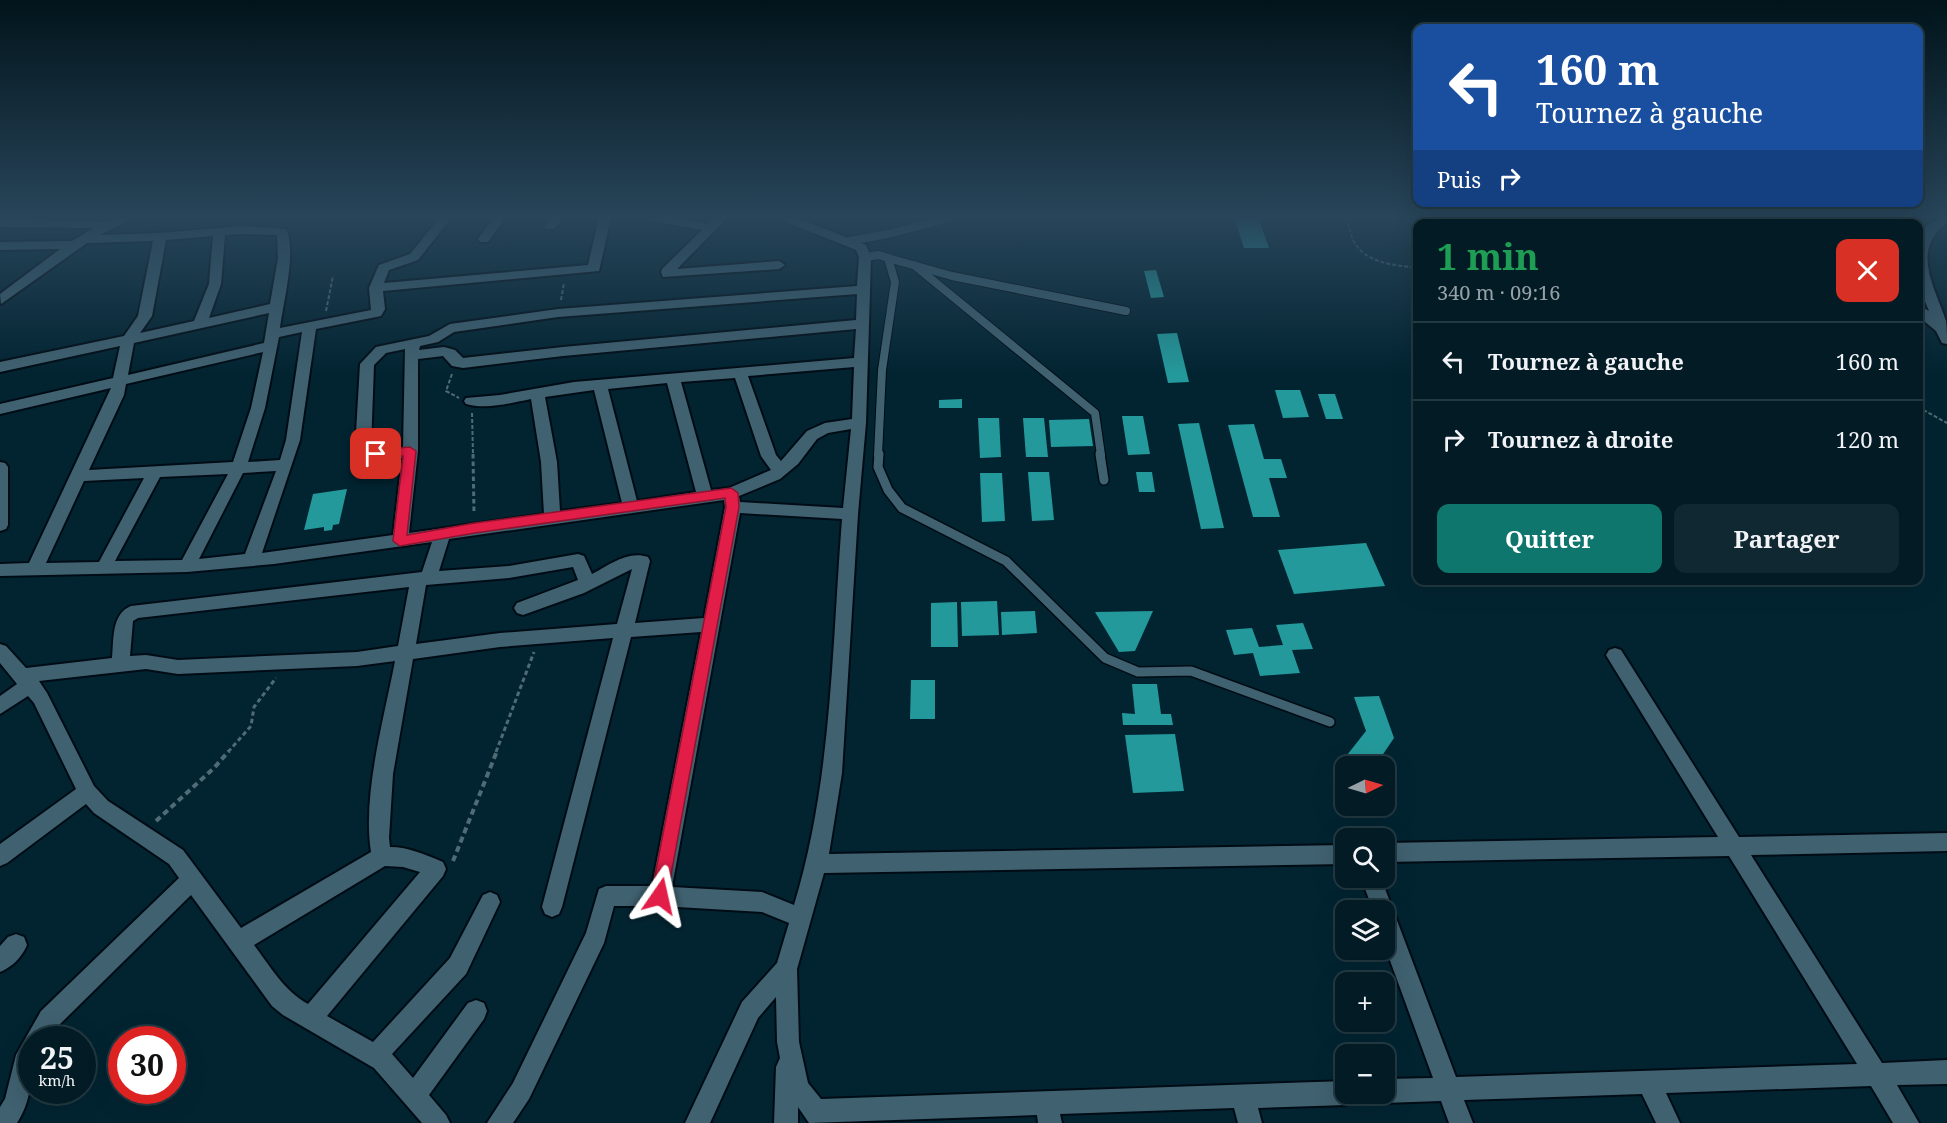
<!DOCTYPE html>
<html lang="fr">
<meta charset="utf-8">
<style>
:root{--surface:#021b25;--page:#102832;--text:#f1f3f6;--muted:#96a1a7;--line:#233942;--accent:#0f766e}
body{margin:0;font-family:"Noto Serif",serif;background:var(--page);color:var(--text);height:100vh;display:flex;flex-direction:column;font-size:22px;white-space:nowrap}
*{box-sizing:border-box;margin:0}
p{font-size:20px;color:var(--muted)}
.icon{flex:none;width:33px;height:33px;fill:none;stroke:currentColor;stroke-width:2;stroke-linecap:round;stroke-linejoin:round}
.map{position:relative;flex:1;overflow:hidden}
.details{position:absolute;left:1413px;top:219px;width:510px;height:366px;display:flex;flex-direction:column;background:var(--surface);border-radius:12px;box-shadow:0 6px 24px #0002,0 0 0 2px var(--line)}
.details>*{flex:none}
.banner{position:absolute;left:1413px;top:24px;width:510px;height:183px;border-radius:12px;box-shadow:0 6px 24px #0002,0 0 0 2px var(--line);background:#1a4fa0;color:#fff;overflow:hidden}
.needle{width:39px;rotate:85deg}
.tools{position:absolute;left:1335px;top:756px;display:grid;gap:12px}
.tools a{display:grid;place-items:center;width:60px;height:60px;border-radius:12px;background:var(--surface);box-shadow:0 6px 24px #0002,0 0 0 2px var(--line);font-size:30px}
.speed{position:absolute;left:18px;top:1026px;display:flex;gap:12px;font-size:30px;font-weight:700;text-align:center}
.speed>*{display:grid;place-content:center;width:78px;height:78px;border-radius:50%;background:var(--surface);box-shadow:0 6px 24px #0002,0 0 0 2px var(--line);line-height:1}
.speed small{font-size:15px;font-weight:400}
.speed .limit{border:9px solid #d22;background:#fff;color:#111}
.pin{position:absolute;display:grid;place-items:center;width:51px;height:51px;color:#fff;margin:-26px;border-radius:12px;box-shadow:0 3px 9px #0006}
.me{position:absolute;width:66px;margin:-33px;rotate:11deg;stroke-linejoin:round;filter:drop-shadow(0 0 4px #0008)}
.turn{display:flex;align-items:center;gap:21px;height:126px;padding:0 24px;font-size:27px}
.turn .icon{width:78px;height:78px;stroke-width:2.5}
.turn b{display:block;font-size:42px;line-height:51px}
.then{display:flex;align-items:center;height:57px;padding:0 24px;background:#0003;gap:12px;font-size:22px}
.round{display:grid;place-items:center;flex:none;width:63px;height:63px;border-radius:12px;background:var(--page)}
.overview{display:flex;align-items:center;justify-content:space-between;height:102px;padding:0 24px}
h1{font-size:36px;font-weight:700;line-height:45px;color:#1e9e55}
.action{display:flex;gap:12px;margin-top:auto;padding:12px 24px}
.action a{flex:1;height:69px;border-radius:12px;background:var(--accent);color:#fff;font-size:24px;font-weight:700;line-height:69px;text-align:center}
.action a+a{background:var(--page);color:var(--text)}
ul{padding:0;list-style:none}
li{display:flex;align-items:center;gap:18px;height:78px;padding:0 24px;border-top:2px solid var(--line)}
li div{flex:1}
li b{display:block;font-size:22px}
li em{font-style:normal}
.map>svg:first-child{display:block}
.building{fill:#24999b}
.lines{fill:none;stroke-linecap:round;stroke-linejoin:round}
.service-far1-casing{stroke:#000c15;stroke-width:10}
.service-casing{stroke:#000c15;stroke-width:12}
.minor-casing{stroke:#000c15;stroke-width:4}
.path-far2{stroke:#4f6b76;stroke-width:2;stroke-dasharray:4 2;stroke-linecap:butt}
.path-far1{stroke:#4f6b76;stroke-width:3;stroke-dasharray:4.5 3;stroke-linecap:butt}
.path{stroke:#4f6b76;stroke-width:4;stroke-dasharray:6 4;stroke-linecap:butt}
.service-far1{stroke:#406170;stroke-width:8}
.service{stroke:#406170;stroke-width:9}
.minor{fill:#406170;fill-rule:evenodd}
.route{fill:#e11d48;stroke:#92132f;stroke-width:1.5}
</style>
<div class="map">
<svg width="1947" height="1123" viewBox="0 0 1947 1123">
<rect width="100%" height="100%" fill="#022431"/>
<!-- building -->
<g class="building">
<path d="M1234 217H1258L1269 248H1244Z"/>
<path d="M1156 270 1164 297 1151 298 1144 271Z"/>
<path d="M1177 333 1189 382 1168 383 1157 334Z"/>
<path d="M1275 390H1300L1309 417 1283 418Z"/>
<path d="M1318 394H1335L1343 419H1326Z"/>
<path d="M962 399V408H939V400Z"/>
<path d="M1122 416H1143L1150 454 1128 455Z"/>
<path d="M978 418H999L1001 457 980 458Z"/>
<path d="M1023 418H1044L1048 457H1026Z"/>
<path d="M1089 419 1093 446 1051 447 1049 420Z"/>
<path d="M1199 423 1224 528 1201 529 1178 424Z"/>
<path d="M1254 424 1264 459H1281L1287 478H1269L1280 517H1253L1228 425Z"/>
<path d="M1028 472H1049L1054 520 1032 521Z"/>
<path d="M1136 472H1152L1155 492H1139Z"/>
<path d="M980 473H1002L1005 521 982 522Z"/>
<path d="M347 489 339 524 333 525 332 530 324 531V527L304 530 313 494Z"/>
<path d="M1366 543 1385 586 1294 594 1278 550Z"/>
<path d="M997 601 999 635 962 636 961 602Z"/>
<path d="M957 602 958 647H931V603Z"/>
<path d="M1035 611 1037 633 1002 635 1001 612Z"/>
<path d="M1153 611 1135 651 1119 652 1095 612Z"/>
<path d="M1303 623 1313 649 1292 650 1300 673 1260 676 1253 653 1234 655 1226 630 1252 628 1259 647 1283 645 1276 625Z"/>
<path d="M911 680H935V719H910Z"/>
<path d="M1132 684H1157L1161 714H1171L1173 725H1123L1122 713 1135 714Z"/>
<path d="M1379 696 1394 738 1375 766H1345L1340 764 1366 731 1354 697Z"/>
<path d="M1175 734 1184 791 1133 793 1125 735Z"/>
</g>
<g class="lines">
<defs>
<g id="service-far1">
<path d="M849 241 888 234 954 217"/>
<path d="M865 257 879 255 888 258 895 282 882 370 878 455"/>
<path d="M888 258 952 276 1126 311"/>
<path d="M914 265 1095 413 1101 455"/>
</g>
<g id="service">
<path d="M879 454 878 467 888 490 902 508 1006 561 1105 658 1138 672 1191 671 1330 722"/>
<path d="M1100 454 1104 480"/>
</g>
<g id="minor">
<path d="M121 217H137L100 235 160 233 241 226 286 229C297 250 283 304 280 328L371 310 369 288 379 265 410 254 440 217H452L418 260 389 270 384 283 588 265 599 217H611L599 271 383 291 385 309 381 316 316 329 300 440 262 553 393 535 402 458C387 460 365 464 355 450L360 364 376 347 429 336 450 324 558 309 857 286 859 257 856 250 781 220 779 217H795L866 245 871 257 866 423 858 514 842 773 829 854 1346 845V864L824 873 797 969 799 1042 808 1083 821 1099 1346 1081V1094H1357L1354 1101 1346 1105 1258 1108 1262 1123H1238L1234 1108 1060 1114 1062 1123H1038L1037 1115 809 1123 798 1107V1123H774L776 1067 780 1058 777 1042 776 997 758 1018 710 1123H685L742 1002 777 963 789 923 762 912 660 906H614L604 943 529 1099 513 1123H487L513 1083 586 933 599 889 606 886H652L701 632 631 637 562 907 559 914 552 917 545 914 542 907 613 638 500 647 413 659 393 774 389 838 390 847C409 847 426 855 443 862L446 869 443 876 327 1016 373 1042 450 958 483 895 490 892 497 895 500 902 466 974 392 1054 413 1078 468 1003 476 1000 484 1003 487 1011 484 1019 429 1095 446 1115 450 1123H422L374 1068 283 1015 272 1006 191 895 57 1027 49 1040H32C32 1069 34 1097 17 1123H0V1107L5 1099 16 1055 41 1011 179 878 169 864 94 813 86 804 7 863 0 866V844L76 789 34 703 28 696 0 714V696L17 684 0 663V644L6 646 26 668 112 658C114 640 111 614 131 606L422 572 432 542 274 564 187 572 0 576V564L29 563 111 388 0 414V404L113 378 120 346 0 372V362L124 336 138 316 153 241 87 243 1 304 0 294 60 249 0 250V242L72 241 94 228 0 227V219L108 222ZM241 234 277 235 278 258 270 304 209 318 221 284 225 235ZM213 236 209 284 194 321 140 333 152 316 166 240ZM857 294 856 320 563 347 463 358 455 350 444 347 419 350 420 346 438 342 454 332 558 317ZM269 313 264 343 128 375 134 343ZM856 329 854 358 574 382 500 395 466 398 464 401 466 404C486 410 511 403 531 399L541 462 544 514 409 533 418 451V359L443 356 452 366 463 368 563 356ZM302 332 286 440 280 460 248 462 265 408 279 337ZM405 349 403 447 373 449 371 448 374 365 386 353ZM263 352 251 408 233 462 89 470 124 395 126 384ZM854 367 852 419 825 423 807 431 781 461 776 455 748 376ZM735 378 761 456 771 470 729 488 711 490 681 382ZM667 383 696 492 637 501 608 389ZM594 390 622 503 560 511 557 462 545 397ZM851 429 843 508 740 502 739 496 780 479 798 464 817 439 828 433ZM276 471 245 554 199 559 243 473ZM228 474 182 560 115 561 160 477ZM144 478 99 562 46 563 84 481ZM724 500 725 507 704 618 635 623 650 561 648 557C628 550 609 565 592 574L584 556 578 554 509 566 439 571 449 539ZM740 513 842 519C832 648 832 781 794 905L762 892 672 887ZM573 567 578 580 517 603 514 608 517 613 523 615 584 593 632 569 617 624 500 633 416 644 426 585 509 578ZM409 587 398 646 357 652 178 660 146 655 130 656 133 621 138 618ZM395 661C384 719 362 795 371 852L241 928 183 850 108 801 94 786 47 693 39 681 146 669 178 674 357 666ZM385 866 403 867 420 872 308 1004C284 991 270 966 254 945Z"/>
<path d="M494 217H506L488 242H480L478 239Z"/>
<path d="M552 217H564L554 229H546L544 226Z"/>
<path d="M646 217H669L708 224 715 217H728L677 269 779 261 785 265 779 269 663 277 661 272 662 269 702 230 652 221Z"/>
<path d="M1804 217H1817L1824 224H1810Z"/>
<path d="M1940 217H1947V223C1910 250 1935 287 1946 321 1947 328 1947 337 1947 344L1942 343 1936 331 1918 316V305L1929 311 1918 284V245L1925 227Z"/>
<path d="M0 462 5 463 8 467V525L6 529 0 531Z"/>
<path d="M1615 648 1621 650 1739 837 1947 833V851L1751 855 1882 1063 1947 1060V1084L1897 1085 1919 1123H1893L1871 1086 1666 1093 1680 1123H1656L1642 1094 1464 1100 1473 1123H1449L1441 1101 1384 1103 1376 1099 1373 1094H1384V1079L1433 1078 1384 944V910H1373L1361 878H1381L1456 1077 1857 1064 1729 856 1384 862V843L1718 837 1609 660 1606 655 1609 650Z"/>
<path d="M16 934 24 937 27 945C22 957 12 967 0 972V946L8 937Z"/>
</g>
</defs>
<!-- service-far1 casing -->
<use href="#service-far1" class="service-far1-casing"/>
<!-- service casing -->
<use href="#service" class="service-casing"/>
<!-- minor casing -->
<use href="#minor" class="minor-casing"/>
<!-- path-far2 -->
<g class="path-far2">
<path d="M1346 217C1349 225 1350 233 1353 240 1365 264 1395 265 1418 268"/>
<path d="M1656 224 1674 217"/>
<path d="M561 300 564 283"/>
<path d="M326 311 333 276"/>
<path d="M452 374 446 391 459 398"/>
<path d="M1918 407 1947 423"/>
<path d="M472 413 473 455"/>
</g>
<!-- path-far1 -->
<g class="path-far1">
<path d="M473 454 474 514"/>
<path d="M228 752 251 726 254 707 276 678"/>
<path d="M496 752 534 652"/>
</g>
<!-- path -->
<g class="path">
<path d="M156 821 214 768 229 751"/>
<path d="M453 861 497 751"/>
</g>
<!-- service-far1 -->
<use href="#service-far1" class="service-far1"/>
<!-- service -->
<use href="#service" class="service"/>
<!-- minor -->
<use href="#minor" class="minor"/>
</g>
<!-- sky -->
<linearGradient id="sky" x2="0" y2="1"><stop stop-color="#01141b"/><stop offset="0.58" stop-color="#28455a"/><stop offset="1" stop-color="#28455a" stop-opacity="0"/></linearGradient>
<rect width="1947" height="374" fill="url(#sky)"/>
<!-- route -->
<path class="route" d="M410 447 416 451 407 535 475 523 731 488 738 493 739 507 666 902 660 904 654 902 651 896 726 507 725 498 475 533 400 546 393 541 403 456 376 459 369 454 376 450Z"/>
</svg>
<div class="tools">
<a><svg class="needle" viewBox="-14 -14 28 28"><path d="M0-13l5 13h-10z" fill="#e53935"/><path d="M0 13l5-13h-10z" fill="#96a1a7"/></svg></a>
<a><svg class="icon" aria-label="search" viewBox="0 0 24 24"><circle cx="10" cy="10" r="6"/><path d="M15 15l6 6"/></svg></a>
<a><svg class="icon" aria-label="layers" viewBox="0 0 24 24"><path d="M12 4l9 5-9 5-9-5zM3 14l9 5 9-5"/></svg></a>
<a>+</a>
<a>−</a>
</div>
<div class="speed"><div>25<small>km/h</small></div><div class="limit">30</div></div>
<div class="pin" style="left:376px;top:454px;background:#d93025"><svg class="icon" aria-label="arrive" viewBox="0 0 24 24"><path d="M6 21V4h12l-3 4 3 4H6"/></svg></div>
<svg class="me" style="left:660px;top:896px" viewBox="-20 -20 40 40"><path d="M0-17L14 15 0 8-14 15z" fill="#e11d48" stroke="#fff" stroke-width="4"/></svg>
<div class="banner">
<div class="turn"><svg class="icon" aria-label="left" viewBox="0 0 24 24"><path d="M17 20v-9H6M10 6l-5 5 5 5"/></svg><div><b>160 m</b>Tournez à gauche</div></div>
<div class="then">Puis<svg class="icon" aria-label="right" viewBox="0 0 24 24"><path d="M7 20v-9h11M14 6l5 5-5 5"/></svg></div>
</div>
<section class="details">
<div class="overview"><div><h1>1 min</h1><p>340 m · 09:16</p></div><a class="round" style="background:#d93025;color:#fff"><svg class="icon" aria-label="close" viewBox="0 0 24 24"><path d="M6 6l12 12M18 6L6 18"/></svg></a></div>
<ul>
<li><svg class="icon" aria-label="left" viewBox="0 0 24 24"><path d="M17 20v-9H6M10 6l-5 5 5 5"/></svg><div><b>Tournez à gauche</b></div><em>160 m</em></li>
<li><svg class="icon" aria-label="right" viewBox="0 0 24 24"><path d="M7 20v-9h11M14 6l5 5-5 5"/></svg><div><b>Tournez à droite</b></div><em>120 m</em></li>
</ul>
<div class="action"><a>Quitter</a><a>Partager</a></div>
</section>
</div>
